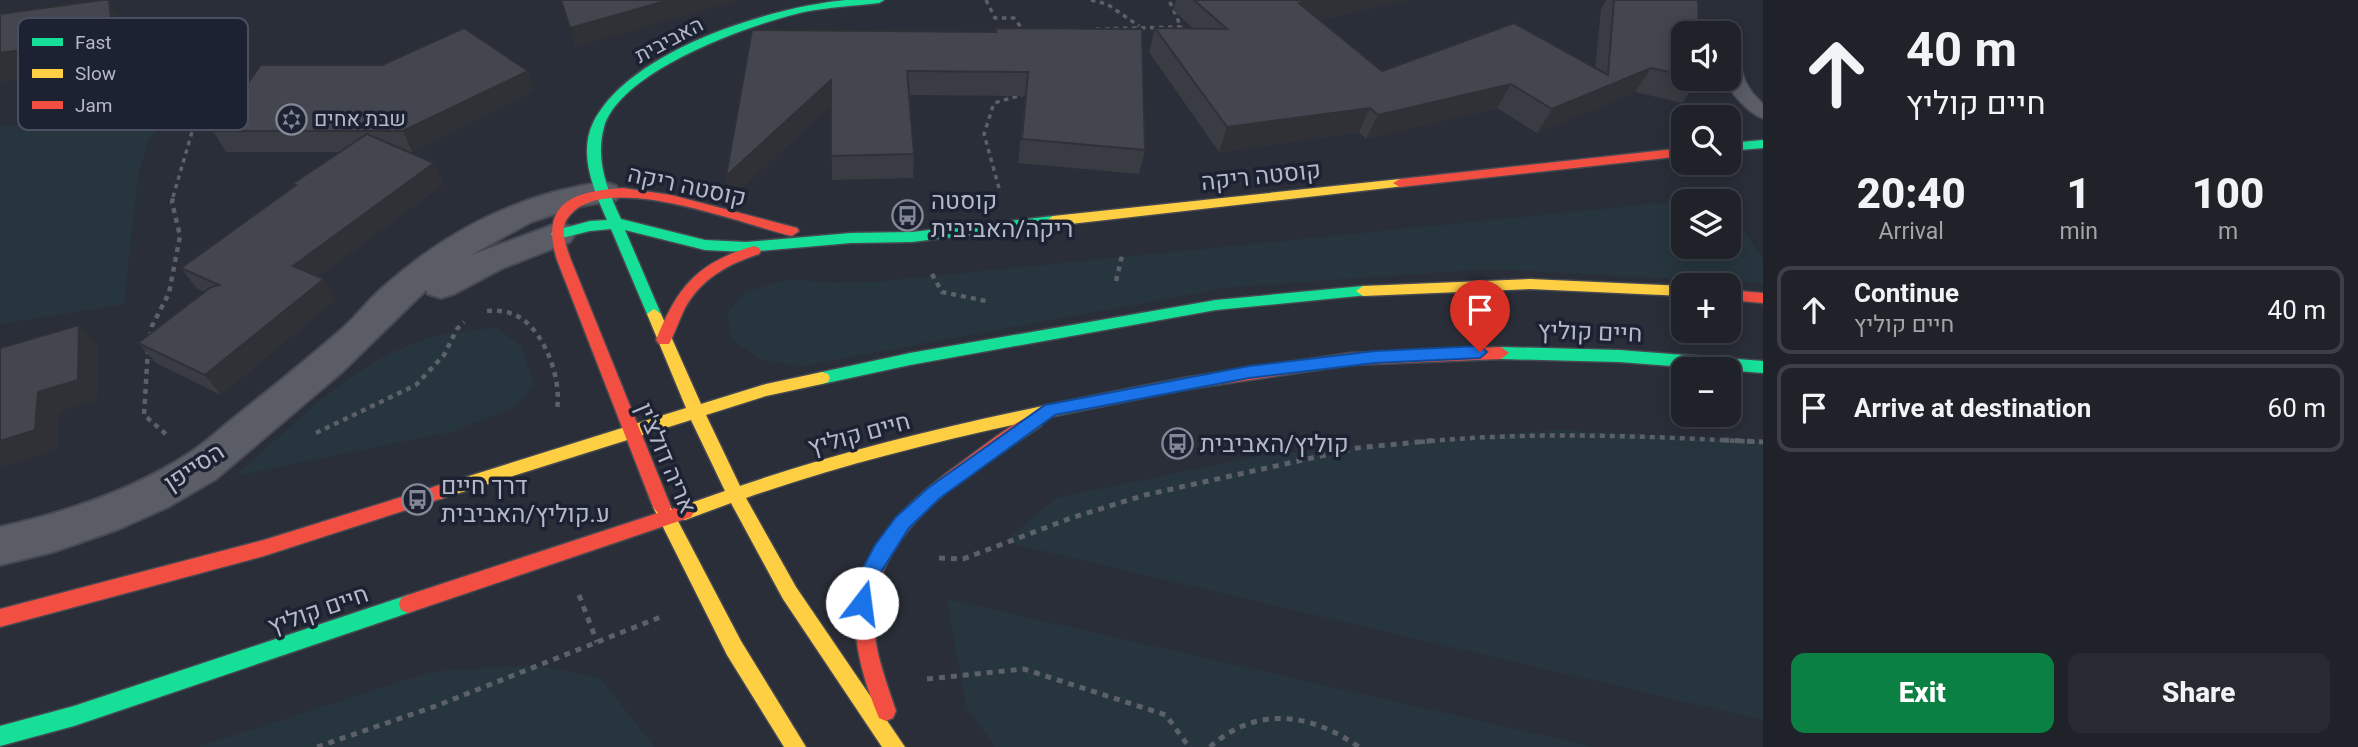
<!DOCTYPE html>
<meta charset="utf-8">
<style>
:root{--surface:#20222a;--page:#282a32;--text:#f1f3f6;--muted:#a2a4a8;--line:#3d3f47;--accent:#0b8043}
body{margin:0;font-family:Roboto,Heebo,sans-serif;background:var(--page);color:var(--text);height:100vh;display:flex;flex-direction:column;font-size:26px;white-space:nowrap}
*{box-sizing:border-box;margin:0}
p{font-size:23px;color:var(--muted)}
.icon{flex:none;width:38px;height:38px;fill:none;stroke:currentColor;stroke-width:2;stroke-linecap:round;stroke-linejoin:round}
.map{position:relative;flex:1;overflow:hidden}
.sheet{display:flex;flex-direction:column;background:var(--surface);width:595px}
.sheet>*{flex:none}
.top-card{background:#20222a;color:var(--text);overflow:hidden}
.tools{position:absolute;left:1671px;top:21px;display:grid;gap:14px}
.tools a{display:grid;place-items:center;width:70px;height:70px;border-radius:14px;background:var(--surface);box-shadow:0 4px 18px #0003,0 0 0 2px var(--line);font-size:35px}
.pin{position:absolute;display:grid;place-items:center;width:60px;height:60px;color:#fff;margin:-72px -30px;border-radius:50% 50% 50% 0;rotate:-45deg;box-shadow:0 0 7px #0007}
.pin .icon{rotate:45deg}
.me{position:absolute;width:77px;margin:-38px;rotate:15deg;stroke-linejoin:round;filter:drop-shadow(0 0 5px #0008)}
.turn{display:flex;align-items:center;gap:24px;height:147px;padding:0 28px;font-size:32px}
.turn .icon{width:91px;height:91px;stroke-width:2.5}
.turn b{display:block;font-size:49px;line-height:60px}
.eta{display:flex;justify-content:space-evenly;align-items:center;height:119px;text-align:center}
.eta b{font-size:42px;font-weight:800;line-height:49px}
.primary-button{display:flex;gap:14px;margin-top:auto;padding:14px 28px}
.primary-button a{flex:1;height:80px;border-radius:14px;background:var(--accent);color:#fff;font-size:28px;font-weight:800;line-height:80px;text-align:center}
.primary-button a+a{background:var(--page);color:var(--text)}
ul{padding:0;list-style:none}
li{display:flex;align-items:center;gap:21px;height:88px;margin:0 14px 10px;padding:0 14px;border:4px solid var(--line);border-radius:14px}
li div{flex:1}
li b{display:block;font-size:26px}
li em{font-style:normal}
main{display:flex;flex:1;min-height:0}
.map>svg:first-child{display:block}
.green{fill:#27363e}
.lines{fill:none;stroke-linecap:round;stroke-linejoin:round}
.lane-casing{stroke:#464951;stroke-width:3}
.street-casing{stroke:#464951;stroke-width:4}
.fast-casing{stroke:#464951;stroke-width:3}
.slow-casing{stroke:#464951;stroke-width:3}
.jam-casing{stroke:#464951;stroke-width:3}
.path-far2{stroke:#5c6068;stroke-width:3.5;stroke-dasharray:4.5 4.5;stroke-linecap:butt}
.path-far1{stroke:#5c6068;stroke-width:4.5;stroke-dasharray:5 5;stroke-linecap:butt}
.path{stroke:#5c6068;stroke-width:5;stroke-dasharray:6 6;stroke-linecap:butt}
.lane{fill:#5a5c66;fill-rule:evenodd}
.street{fill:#5a5c66;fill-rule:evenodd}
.fast{fill:#16e098;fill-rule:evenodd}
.slow{fill:#ffcf43;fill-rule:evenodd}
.jam{fill:#f24e42;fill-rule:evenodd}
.wall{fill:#3a3c43}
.shaded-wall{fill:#2f3137}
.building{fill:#43464e;stroke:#2f3137;stroke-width:2}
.route{fill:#1a73e8;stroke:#114b97;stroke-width:2}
.labels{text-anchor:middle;stroke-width:7;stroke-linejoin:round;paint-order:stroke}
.far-street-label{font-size:21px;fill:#b4b8c9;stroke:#1d2233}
.far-poi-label{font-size:21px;fill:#b4b8c9;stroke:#1d2233;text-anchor:start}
.street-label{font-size:24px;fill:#b4b8c9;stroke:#1d2233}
.poi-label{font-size:24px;fill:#b4b8c9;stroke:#1d2233;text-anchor:start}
.key{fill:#1d2233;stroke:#4a4f60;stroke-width:2}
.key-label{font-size:19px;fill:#b4b8c9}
</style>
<main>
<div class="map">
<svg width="1763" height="747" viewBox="0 0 1763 747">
<rect width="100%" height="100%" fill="#2a2e38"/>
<!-- green -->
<g class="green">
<path d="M209 75 149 139 138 175 124 304 0 324V127L129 106Z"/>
<path d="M1721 197 1724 201H1684V247H1729V208L1763 259V283L1488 269 1230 287 801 366 761 359 731 339 727 314 745 292 791 279 831 283 874 282Z"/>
<path d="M496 327 521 346 534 385 517 406 454 431 235 476C291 428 346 368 417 342 442 333 470 331 496 327Z"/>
<path d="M1557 430 1763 441V720L1004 542 1056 498 1264 455Z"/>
<path d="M947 599 1594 747H995L966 706Z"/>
<path d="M537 665 600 678 654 747H198L430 672Z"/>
</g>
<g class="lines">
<defs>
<path id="lane" d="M1732 52 1740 57C1741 78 1748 90 1763 104V118C1752 116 1726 90 1727 79 1727 73 1729 62 1729 53Z"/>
<path id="street" d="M605 182 616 186 621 193 616 200 576 207 531 222 471 255 558 223 570 226 575 234 570 242 503 268 454 294 441 298 428 294 426 290 342 372 216 479 168 507 119 529 53 552 0 565V527C67 512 134 490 191 452 209 440 224 425 241 412 275 385 310 357 343 328 356 316 367 302 380 290 444 232 519 193 605 182Z"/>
<g id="fast">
<path d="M846 0H884L879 3C854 6 829 7 804 12 751 24 621 70 604 127 595 160 607 189 621 219L705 240 746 242 851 233 912 232 1053 216 1058 218 1060 221 1058 224 912 242 851 243 746 252 705 250 625 230 661 314 654 319 647 314 611 229 590 231 558 239 553 237 551 234 553 231 590 221 607 220C594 191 578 154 593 123 629 50 771 7 846 0Z"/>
<path d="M1763 140V148L1729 151V143Z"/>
<path d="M1363 286 1368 287 1370 291 1368 295 1216 310 910 365 822 384 816 382 814 378 816 374 822 372 910 353 1216 300Z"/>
<path d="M1501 347 1619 350 1763 361V373L1619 362 1501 359 1493 353Z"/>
<path d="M408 595 415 598 417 604 415 610 408 613 74 726 0 746V726L74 706Z"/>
</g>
<g id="slow">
<path d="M1400 179 1405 180V186L1053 226 1046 221 1053 216Z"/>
<path d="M1530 279 1684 286V296L1530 289 1363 296 1356 291 1363 286Z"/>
<path d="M654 309 661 314 701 404 766 384 822 372 828 374 830 378 828 382 822 384 766 396 706 415 740 486C885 436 1038 406 1189 377L1195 379 1197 383 1195 387 1189 389C1040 418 889 448 746 498L796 587 905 747H882L783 599 731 503 685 520 679 517 676 512 679 507 725 491 691 420 440 499 434 497 431 492 434 487 686 408 647 314Z"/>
<path d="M662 499 668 502 741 641 806 747H784L727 655 653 507 656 502Z"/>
</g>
<g id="jam">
<path d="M1684 148V156L1400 187 1393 183 1400 179Z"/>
<path d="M623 188 671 195 797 228 799 231 792 236C741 224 617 174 574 211 569 216 564 221 564 229 563 239 568 251 571 260L671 507 670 510 685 504 691 507 694 512 691 517 408 613 401 610 399 604 401 598 408 595 658 513 653 507 557 260C539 203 573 191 623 188Z"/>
<path d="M754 246 759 248 761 251 759 254C728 264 701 279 685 308 679 320 675 333 669 344H659L656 340C677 287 698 262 754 246Z"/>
<path d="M1729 290 1763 293V303L1729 300Z"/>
<path d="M1501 347 1509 353 1501 359 1350 365 1189 389 1183 387 1181 383 1183 379 1189 377 1350 353Z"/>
<path d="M1035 414 1041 416 1043 421 1041 426C976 470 877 525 874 613 872 646 886 680 896 711L893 718 886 721 879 718C828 597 861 534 963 461 983 447 1012 422 1035 414Z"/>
<path d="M440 485 446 487 449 492 446 497 440 499 264 556 0 627V609L264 540Z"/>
</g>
</defs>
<!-- lane casing -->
<use href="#lane" class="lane-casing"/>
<!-- street casing -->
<use href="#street" class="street-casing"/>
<!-- fast casing -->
<use href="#fast" class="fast-casing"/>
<!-- slow casing -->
<use href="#slow" class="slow-casing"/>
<!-- jam casing -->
<use href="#jam" class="jam-casing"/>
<!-- path-far2 -->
<g class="path-far2">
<path d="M986 0 995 18H1014L1024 31"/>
<path d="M1091 0 1107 4 1139 26"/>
<path d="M1096 29 1181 27 1169 0"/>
<path d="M999 188 984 134 994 103 1022 95"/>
<path d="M173 197 192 132 236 72 245 44"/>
</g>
<!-- path-far1 -->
<g class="path-far1">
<path d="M932 274 942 292 986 301"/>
<path d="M1116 281 1123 252"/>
<path d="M487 311C498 310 509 311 519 317 545 332 562 380 557 409"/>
<path d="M150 337 152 326 169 293 180 236 172 202 174 195"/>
<path d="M148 349 144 415 167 435"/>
<path d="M316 433 416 385 444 355 457 329 464 322"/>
<path d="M1420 442C1533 431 1646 436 1759 442"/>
</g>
<!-- path -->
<g class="path">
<path d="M1723 440 1763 442"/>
<path d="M939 558 963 559 1071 518 1145 495 1357 448 1438 440"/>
<path d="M579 595 597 642"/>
<path d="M927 679 1024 669 1166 715 1189 747"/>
<path d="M317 747 436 706 663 616"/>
<path d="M1210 747C1257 705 1310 713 1359 747"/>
</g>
<!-- lane -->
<use href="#lane" class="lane"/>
<!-- street -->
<use href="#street" class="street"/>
<!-- fast -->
<use href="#fast" class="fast"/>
<!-- slow -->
<use href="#slow" class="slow"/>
<!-- jam -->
<use href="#jam" class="jam"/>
</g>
<!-- wall -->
<g class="wall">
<path d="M1176 0H1409L1319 20 1382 71 1595 68 1601 9 1606 0H1698L1684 33V79H1699L1682 103 1635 92 1537 133 1497 108 1366 139 1359 132 1219 152 1149 52 1155 28 1194 29 1173 10Z"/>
<path d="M995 28 1145 150 1139 174 1018 163 1025 96 909 95 914 154 913 178 832 180 831 105 729 200 726 176 752 30 995 32Z"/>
<path d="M528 71 534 91 412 152H408L434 163 443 184 319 276 336 299 221 395 156 363 138 343 205 292 197 289 181 268 294 186 292 184 340 152H226L213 131Z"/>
</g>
<!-- shaded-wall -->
<g class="shaded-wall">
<path d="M109 0 125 25 131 63 0 82V53Z"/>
<path d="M669 0H741L575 47 570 28Z"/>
<path d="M1312 0H1409L1290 26 1299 3Z"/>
<path d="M1651 68 1635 92 1537 133 1552 109Z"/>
<path d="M528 71 534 91 412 152 403 131Z"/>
<path d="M831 80 833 104 729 200 726 176Z"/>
<path d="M1511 84 1497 108 1366 139 1378 115Z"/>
<path d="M1370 108 1359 132 1219 152 1227 127Z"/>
<path d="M434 163 443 184 306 286 293 266Z"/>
<path d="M324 279 336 299 221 395 205 375Z"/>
<path d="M79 325 98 346 97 400 59 412 57 449 0 468V441L38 392Z"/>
</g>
<!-- building -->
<g class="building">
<path d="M102 0H109L113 37 0 53V14Z"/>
<path d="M561 0H669L570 28Z"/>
<path d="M1194 0H1312L1299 3 1382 71 1514 23 1608 75 1614 0H1698L1699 33H1684V75L1651 68 1552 109 1511 84 1378 115 1370 108 1227 127 1155 28 1227 29Z"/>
<path d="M464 28 528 71 403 131H213L261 65H382Z"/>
<path d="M995 28 1142 29 1145 150 1022 139 1028 72 907 71 914 154 831 156V80L726 176 752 30 996 32Z"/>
<path d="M367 134 434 163 293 266 324 279 205 375 138 343 211 287 219 285 181 268 296 185 292 184Z"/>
<path d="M79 325 78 380 38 392 35 430 0 441V348Z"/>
</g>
<!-- route -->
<path class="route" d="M1480 346 1487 352 1480 358 1375 363 1249 378 1055 415 940 498 909 528 877 578 869 609 862 612 856 609 853 603 858 577 875 545 896 517 928 488 1045 405 1249 366 1375 351Z"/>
<!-- icons -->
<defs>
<symbol id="synagogue-ring" viewBox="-11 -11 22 22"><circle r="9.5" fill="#1d2233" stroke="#848896" stroke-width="1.5"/><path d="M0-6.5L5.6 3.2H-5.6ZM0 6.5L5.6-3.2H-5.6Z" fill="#848896"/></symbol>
<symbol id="bus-ring" viewBox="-11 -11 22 22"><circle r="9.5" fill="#1d2233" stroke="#848896" stroke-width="1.5"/><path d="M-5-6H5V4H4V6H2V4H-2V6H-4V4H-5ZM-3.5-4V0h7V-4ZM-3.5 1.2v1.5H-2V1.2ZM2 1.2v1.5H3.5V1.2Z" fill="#848896"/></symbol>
</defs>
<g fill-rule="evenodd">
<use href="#synagogue-ring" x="274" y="102" width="35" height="35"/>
<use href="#bus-ring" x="890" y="198" width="35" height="35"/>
<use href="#bus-ring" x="1160" y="426" width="35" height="35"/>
<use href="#bus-ring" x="400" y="482" width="35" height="35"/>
</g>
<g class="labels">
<!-- far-street labels -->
<g class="far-street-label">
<text transform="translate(669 40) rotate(-28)" y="7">האביבית</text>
</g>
<!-- far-poi labels -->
<g class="far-poi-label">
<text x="314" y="126">שבת אחים</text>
</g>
<!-- street labels -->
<g class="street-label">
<text transform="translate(1261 176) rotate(-6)" y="8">קוסטה ריקה</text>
<text transform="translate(687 186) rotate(12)" y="8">קוסטה ריקה</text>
<text transform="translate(1590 332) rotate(2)" y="8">חיים קוליץ</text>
<text transform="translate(859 434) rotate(-15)" y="8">חיים קוליץ</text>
<text transform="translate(666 458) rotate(67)" y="8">אריה דולצ'ין</text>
<text transform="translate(194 467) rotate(-33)" y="8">הסייפן</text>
<text transform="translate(318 610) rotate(-19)" y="8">חיים קוליץ</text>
</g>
<!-- poi labels -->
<g class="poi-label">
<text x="931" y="209">קוסטה<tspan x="931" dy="28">ריקה/האביבית</tspan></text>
<text x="1200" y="452">קוליץ/האביבית</text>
<text x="441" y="494">דרך חיים<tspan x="441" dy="28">ע.קוליץ/האביבית</tspan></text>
</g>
</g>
<!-- legend -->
<rect x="18" y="18" width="230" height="112" rx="10" class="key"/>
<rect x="32" y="38" width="31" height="8" fill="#16e098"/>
<rect x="32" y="69" width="31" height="9" fill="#ffcf43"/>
<rect x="32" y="101" width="31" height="8" fill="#f24e42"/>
<g class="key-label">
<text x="75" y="49">Fast</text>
<text x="75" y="80">Slow</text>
<text x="75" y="112">Jam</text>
</g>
</svg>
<div class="tools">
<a><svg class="icon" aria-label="sound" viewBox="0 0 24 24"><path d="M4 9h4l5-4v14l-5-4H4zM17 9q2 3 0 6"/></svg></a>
<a><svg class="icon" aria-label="search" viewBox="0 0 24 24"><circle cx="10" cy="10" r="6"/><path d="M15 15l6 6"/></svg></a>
<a><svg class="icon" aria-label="layers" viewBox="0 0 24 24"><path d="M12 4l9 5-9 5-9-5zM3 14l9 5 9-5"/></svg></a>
<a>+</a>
<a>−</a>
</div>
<div class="pin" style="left:1480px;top:352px;background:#d93025"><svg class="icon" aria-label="arrive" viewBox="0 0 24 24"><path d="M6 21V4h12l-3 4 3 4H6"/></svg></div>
<svg class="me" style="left:862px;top:603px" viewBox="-20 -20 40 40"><circle r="19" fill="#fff"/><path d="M0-13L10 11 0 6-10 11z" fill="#1a73e8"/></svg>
</div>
<section class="sheet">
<div class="top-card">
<div class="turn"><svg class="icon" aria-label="ahead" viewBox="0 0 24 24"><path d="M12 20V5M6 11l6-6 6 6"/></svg><div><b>40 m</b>חיים קוליץ</div></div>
</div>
<div class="eta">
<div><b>20:40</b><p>Arrival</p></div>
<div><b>1</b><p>min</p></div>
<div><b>100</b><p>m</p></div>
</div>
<ul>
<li><svg class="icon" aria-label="ahead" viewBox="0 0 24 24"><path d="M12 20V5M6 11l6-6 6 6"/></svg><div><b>Continue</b><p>חיים קוליץ</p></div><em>40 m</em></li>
<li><svg class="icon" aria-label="arrive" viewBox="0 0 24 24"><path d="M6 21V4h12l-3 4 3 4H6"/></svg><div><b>Arrive at destination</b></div><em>60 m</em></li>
</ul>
<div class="primary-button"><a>Exit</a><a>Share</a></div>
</section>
</main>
